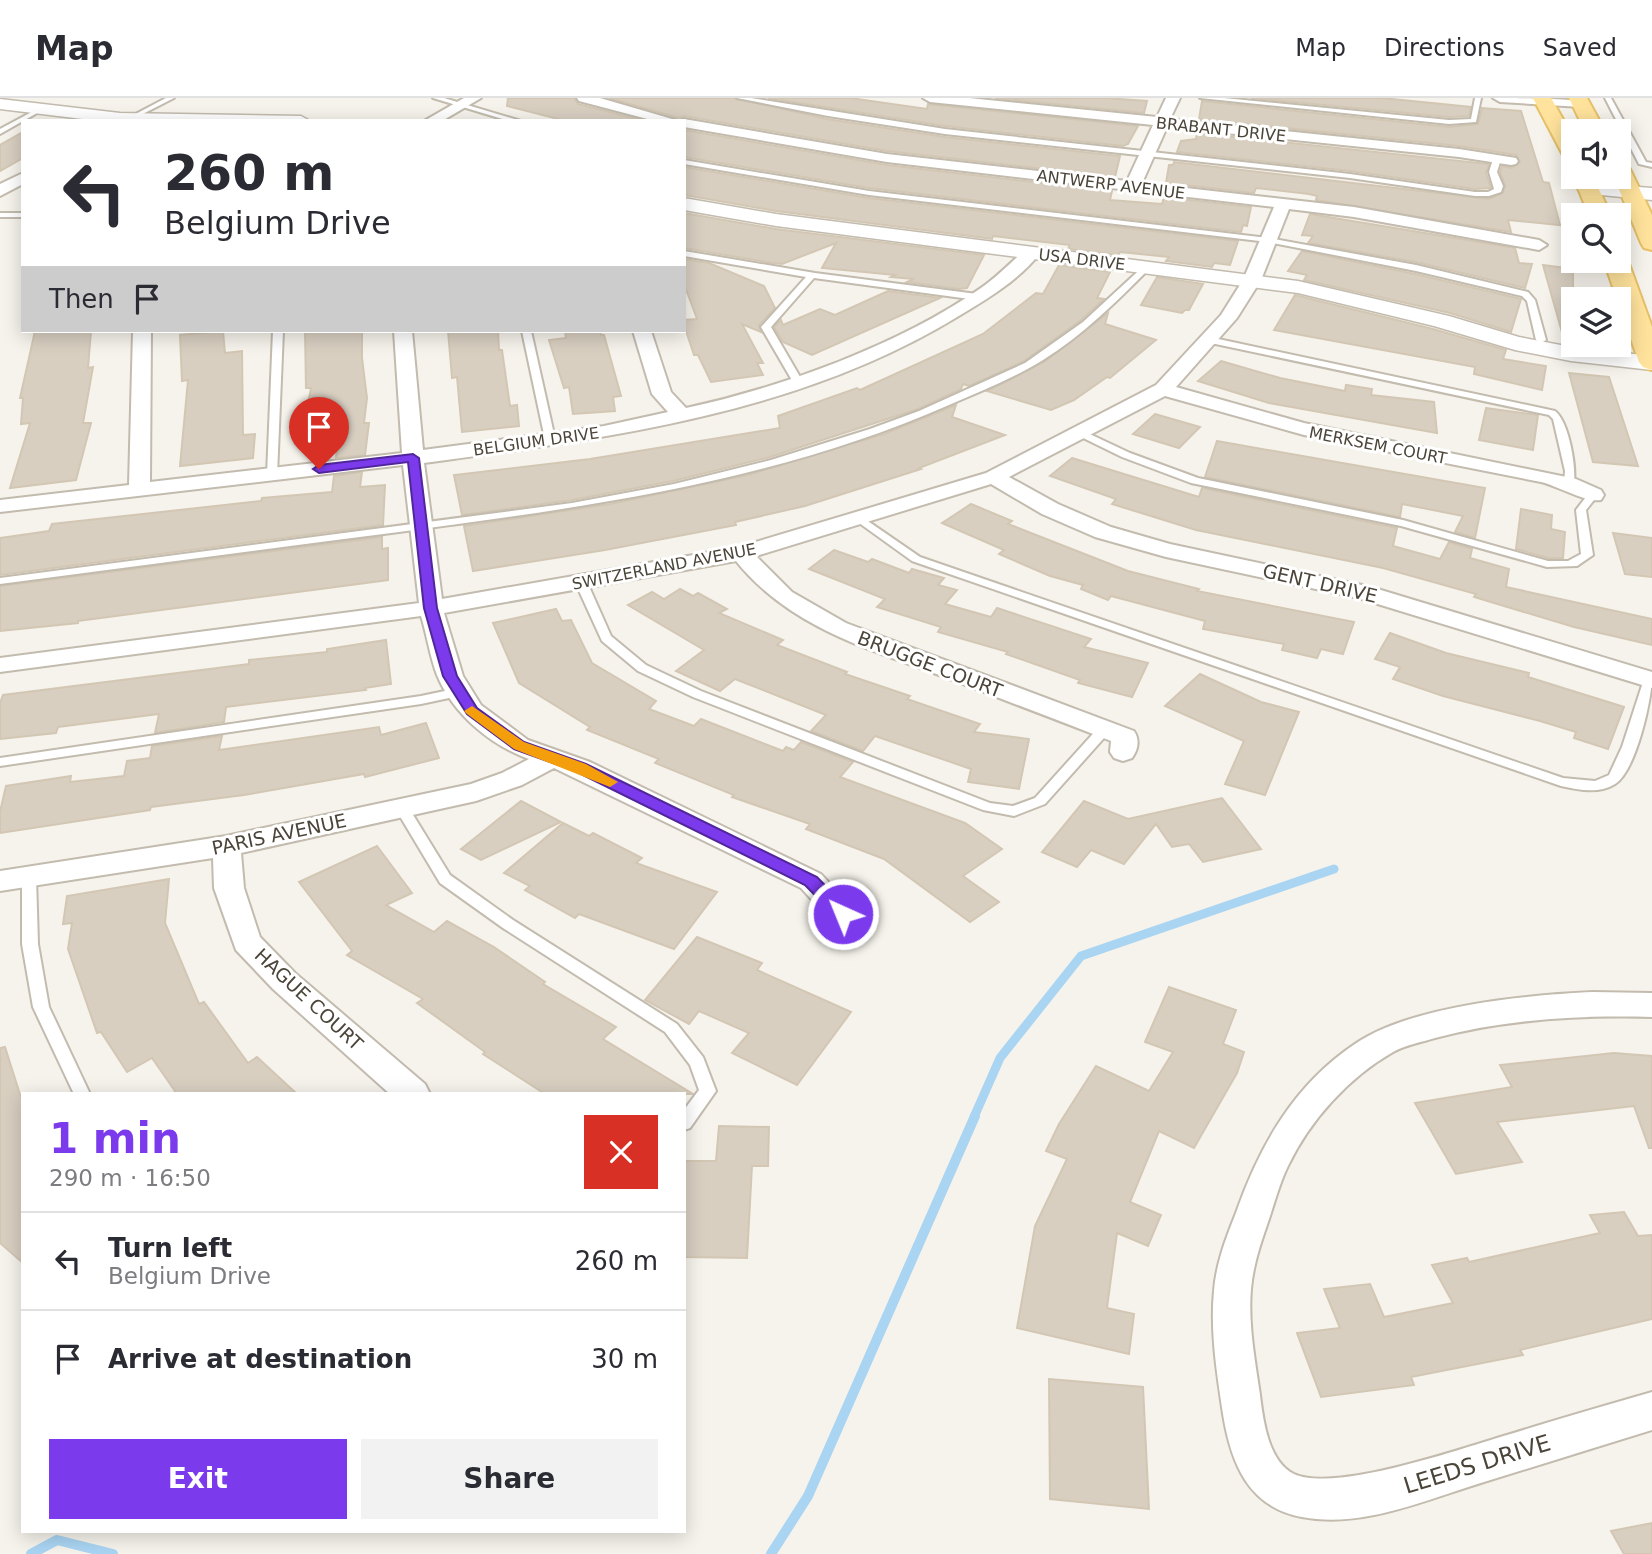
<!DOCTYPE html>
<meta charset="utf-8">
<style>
:root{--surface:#fff;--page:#f2f2f3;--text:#2b2b33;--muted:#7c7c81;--line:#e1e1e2;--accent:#7c3aed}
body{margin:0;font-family:"DejaVu Sans",sans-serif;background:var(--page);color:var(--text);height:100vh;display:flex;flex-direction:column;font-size:26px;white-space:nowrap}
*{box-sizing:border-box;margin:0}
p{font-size:23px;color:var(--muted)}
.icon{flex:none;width:38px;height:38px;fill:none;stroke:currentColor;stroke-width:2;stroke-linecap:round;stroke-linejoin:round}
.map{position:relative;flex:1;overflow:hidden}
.panel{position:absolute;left:21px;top:994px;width:665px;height:441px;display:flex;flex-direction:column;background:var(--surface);border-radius:0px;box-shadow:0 4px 18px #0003}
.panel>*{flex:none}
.hud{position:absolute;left:21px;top:21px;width:665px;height:214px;border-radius:0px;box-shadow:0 4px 18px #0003;background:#fff;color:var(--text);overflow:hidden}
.controls{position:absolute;left:1561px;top:21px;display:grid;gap:14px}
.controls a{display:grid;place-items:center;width:70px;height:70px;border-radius:0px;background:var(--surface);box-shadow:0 4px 18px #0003;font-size:35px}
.pin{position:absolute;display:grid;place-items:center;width:60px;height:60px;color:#fff;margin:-72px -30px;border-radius:50% 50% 50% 0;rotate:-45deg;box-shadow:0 0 7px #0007}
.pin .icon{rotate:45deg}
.me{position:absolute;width:77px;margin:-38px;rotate:316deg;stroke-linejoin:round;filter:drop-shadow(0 0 5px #0008)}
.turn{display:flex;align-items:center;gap:24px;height:147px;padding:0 28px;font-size:32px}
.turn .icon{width:91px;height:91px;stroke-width:2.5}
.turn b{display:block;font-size:49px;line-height:60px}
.then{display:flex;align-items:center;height:66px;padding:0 28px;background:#0003;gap:14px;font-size:26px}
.round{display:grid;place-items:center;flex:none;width:74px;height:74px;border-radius:0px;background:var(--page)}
.headline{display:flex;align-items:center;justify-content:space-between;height:119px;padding:0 28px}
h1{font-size:42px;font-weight:700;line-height:52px;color:var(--accent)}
.primary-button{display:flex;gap:14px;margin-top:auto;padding:14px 28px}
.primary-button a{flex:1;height:80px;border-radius:0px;background:var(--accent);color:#fff;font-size:28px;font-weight:700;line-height:80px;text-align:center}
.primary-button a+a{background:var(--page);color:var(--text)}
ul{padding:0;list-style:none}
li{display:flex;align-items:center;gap:21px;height:98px;padding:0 28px;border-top:2px solid var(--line)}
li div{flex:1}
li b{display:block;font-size:26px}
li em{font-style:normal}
header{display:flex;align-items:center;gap:42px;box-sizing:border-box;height:98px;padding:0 35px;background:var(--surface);border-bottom:2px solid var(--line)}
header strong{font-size:33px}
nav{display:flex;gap:38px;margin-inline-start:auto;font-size:24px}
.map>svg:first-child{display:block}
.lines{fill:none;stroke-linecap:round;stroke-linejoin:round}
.stream-far1{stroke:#a9d4f2;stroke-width:9}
.stream{stroke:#a9d4f2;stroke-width:10}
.building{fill:#d8cfc1;stroke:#d3c7b4;stroke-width:2}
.service-casing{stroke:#c2bbae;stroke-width:4}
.minor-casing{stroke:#c2bbae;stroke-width:4}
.tertiary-casing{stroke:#c2bbae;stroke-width:3}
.primary-casing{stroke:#e6c16a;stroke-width:4}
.service{fill:#fff;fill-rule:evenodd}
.minor{fill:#fff;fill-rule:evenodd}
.tertiary{fill:#fff;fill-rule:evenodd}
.primary{fill:#ffe39c;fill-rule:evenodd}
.route{fill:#7c3aed;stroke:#51269a;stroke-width:2}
.slow{fill:#f59e0b}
.labels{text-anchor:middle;stroke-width:6;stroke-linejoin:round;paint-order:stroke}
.far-street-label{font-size:16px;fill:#4b4439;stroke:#fff}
.street-label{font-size:19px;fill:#4b4439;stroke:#fff}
.near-street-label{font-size:23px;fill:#4b4439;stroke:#fff}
</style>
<header>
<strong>Map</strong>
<nav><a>Map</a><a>Directions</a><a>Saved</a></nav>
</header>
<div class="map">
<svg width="1652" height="1456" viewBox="0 0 1652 1456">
<rect width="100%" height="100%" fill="#f6f3ec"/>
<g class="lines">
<!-- stream-far1 -->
<path class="stream-far1" d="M974 1019 1000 960 1081 858 1334 771"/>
<!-- stream -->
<g class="stream">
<path d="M31 1456 57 1442 113 1456"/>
<path d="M771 1456 808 1398 975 1018"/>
</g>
</g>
<!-- building -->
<g class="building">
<path d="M508 0H574L578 6 644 23H566L507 8Z"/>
<path d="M609 0H734L827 21 945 39 1120 58 1115 79 887 53 684 18 679 20Z"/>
<path d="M768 0H850L927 11 928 6 1138 28 1128 46 1123 48 945 28Z"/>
<path d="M995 0H1106L1147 3 1144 15Z"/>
<path d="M1251 0H1382L1471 9 1469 18 1449 19Z"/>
<path d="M1202 3 1449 29 1478 26 1482 10 1521 13 1543 84 1549 85 1560 127 1508 122 1511 134 1316 102 1317 98 1309 96 1256 90 1254 95 1166 85 1169 67H1173L1174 64 1489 101 1503 95 1505 87 1500 74 1502 68 1512 70 1520 64 1516 57 1459 48 1199 21Z"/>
<path d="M684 32 887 67 1112 93 1110 102 1162 106 1164 99 1251 109 1247 128 1243 127 1241 134 869 90 684 59Z"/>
<path d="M23 34V60L0 73V47Z"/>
<path d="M1197 35 1489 66 1486 75 1491 90 1475 91 1350 73 1177 54 1181 43 1196 41Z"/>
<path d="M684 69 869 100 1238 143 1230 167 1214 165 1212 169 1166 163 1169 159 1120 154 1118 157 1068 151 1070 147 993 138 992 141 776 113 684 97Z"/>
<path d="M684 115 776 131 984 157 967 190 959 191 907 184 914 181 891 179 895 177 822 170 836 145 782 166 773 165 684 150Z"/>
<path d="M1310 116 1515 150 1519 165 1532 166 1525 190 1416 164 1308 145 1313 138 1302 137Z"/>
<path d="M1302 153 1415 176 1521 201 1511 234 1450 215 1304 182 1307 177 1288 173Z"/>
<path d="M684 161 709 165 764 188 775 210 759 227 761 234 742 226 763 265H757L763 277 711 284 698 257H694L684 227V222L697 221 684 186Z"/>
<path d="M1059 167 1110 174 1097 200 1104 201 1081 222 1024 263 969 288 963 286 961 291 918 311 770 359 673 383 572 402 462 417 454 377 590 361 780 330 778 318 857 290 860 292 983 236 1036 195 1043 196Z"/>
<path d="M1543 167 1573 171V247L1565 245Z"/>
<path d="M1157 179 1203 186 1189 212H1185L1182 215 1141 207Z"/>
<path d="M888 193 940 200 812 257 783 244 774 229 781 222 783 227 820 211 835 217Z"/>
<path d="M1295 197 1433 231 1506 252 1503 261 1546 268 1542 292 1474 276 1475 269 1274 232Z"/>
<path d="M1108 215 1105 226 1156 242 1110 280 1107 279 1074 302 1051 312 987 293 1044 264Z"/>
<path d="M35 233H91L88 270 93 269 83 325H91L76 382 10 390 30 325 21 326 23 300H20Z"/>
<path d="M223 233 225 255 242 253 243 337 255 336 253 360 180 368 188 282 182 283 180 237Z"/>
<path d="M305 233H362V260L367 300 364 325H369L365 357 336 360 337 351 304 354 315 306H308L311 290H306Z"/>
<path d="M448 233H498L499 252H502L510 308 517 307 519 328 462 334 457 279 452 280Z"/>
<path d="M565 233H600L601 237H604L621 298 613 299 615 313 573 316 569 289 564 290 549 242 566 240Z"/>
<path d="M1221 263 1280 280 1345 293 1346 287 1372 291 1371 297 1434 304 1437 335 1269 305 1198 283Z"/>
<path d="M1569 275 1609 279 1638 368 1593 364Z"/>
<path d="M956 307 952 319 1005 337 919 370 921 371 805 408 735 424 736 427 605 452 473 473 464 428 610 406 748 377 884 336Z"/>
<path d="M1486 310 1538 317 1533 352 1479 342Z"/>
<path d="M1155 316 1200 329 1179 350 1133 336Z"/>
<path d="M1217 343 1485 390 1475 440 1455 434 1463 418 1402 406 1400 419 1205 379Z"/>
<path d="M1072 360 1199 399 1202 390 1397 430 1393 448 1440 461 1449 444 1472 451 1470 460 1509 471 1506 489 1652 521V547L1574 529 1474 499 1476 496 1383 470 1196 432 1112 406 1116 401 1050 378Z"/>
<path d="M362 374 360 389 385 387 383 427 0 477V440L49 433 52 426 261 403 262 400 332 394 334 378Z"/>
<path d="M971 406 1012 423 1008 426 1128 473 1199 491 1197 493 1354 524 1343 556 1321 551 1317 560 1282 552 1284 546 1203 531 1205 523 1111 498 1108 502 1081 491 1083 487 1050 478 999 456 1004 452 942 425Z"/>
<path d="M1521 411 1552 417 1551 431 1565 434 1563 460H1548L1516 451Z"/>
<path d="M1613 435 1652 440V479L1625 476Z"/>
<path d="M382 439V451L388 450V482L78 523V525L0 533V488Z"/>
<path d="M834 452 868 464 872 461 909 475 912 471 944 480 938 487 957 492 945 506 991 519 997 510 1091 541 1084 549 1148 565 1132 599 1078 585 1080 582 1006 556 1008 554 938 534 941 529 877 509 885 501 809 471Z"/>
<path d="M680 491 693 498 698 495 727 511 719 515 783 542 777 547 847 574 845 576 910 598 907 601 980 626 974 634 1029 641 1019 691 968 684 971 671 875 638 863 653 811 633 826 617 735 581 720 593 676 573 704 552 628 507 652 494 664 501Z"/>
<path d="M556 511 562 523 571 522 592 565 656 603 649 611 694 628 701 621 783 653 786 649 794 652 801 644 853 664 840 679 965 725 1002 751 963 778 999 804 970 824 884 761 806 731 810 726 732 699 734 697 655 665 659 661 587 632 590 629 519 585 493 525Z"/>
<path d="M1390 535 1446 555 1529 575 1528 579 1624 609 1608 651 1574 640 1576 634 1540 623 1443 598 1393 581 1400 569 1375 561Z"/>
<path d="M386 542 391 586 365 590 366 592 226 609 224 624 155 635 159 616 58 629 56 635 0 641V605L3 597 249 566V562L327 554V551Z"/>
<path d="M1200 576 1261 604 1299 614 1265 697 1225 686 1244 643 1165 608Z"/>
<path d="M426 625 439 660 365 679 364 676 244 697 151 709 150 712 0 735V714L6 688 71 678 70 684 124 678 127 663 150 660 152 648 222 638 219 652 379 629 381 637Z"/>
<path d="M1222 700 1261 751 1203 764 1189 746 1172 749 1156 726 1124 766 1091 752 1077 769 1042 754 1084 703 1128 721Z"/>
<path d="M521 703 561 724 481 762 461 751Z"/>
<path d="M563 725 589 738 593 735 642 760 636 765 717 794 674 851 579 816 575 820 525 792 530 788 504 775Z"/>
<path d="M377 748 412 795 386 807 434 834 447 823 494 849 545 884 543 886 616 929 603 941 693 996H545L483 956 485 954 417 905 423 901 347 857 352 853 299 784Z"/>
<path d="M169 781 165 825 199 906 204 904 248 965 257 959 297 996H177L152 960 127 974 101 934 97 935 68 851 72 825 63 826 67 798Z"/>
<path d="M697 839 762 865 757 872 851 914 797 987 732 955 749 935 699 913 689 926 645 902Z"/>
<path d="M1169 889 1236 912 1223 946 1244 954 1237 975 1194 1050 1159 1033 1130 1104 1161 1117 1148 1148 1117 1135 1107 1210 1134 1216 1129 1256 1017 1230 1035 1128 1067 1061 1046 1053 1059 1026 1096 968 1149 993 1173 954 1145 944Z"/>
<path d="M5 949 23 1006V1165L0 1145V950Z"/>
<path d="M1614 955 1652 958V1050H1649L1634 1008 1497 1024 1522 1064 1456 1076 1415 1005 1512 989 1500 967Z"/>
<path d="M719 1028 769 1029 768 1068H752L747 1160 684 1159V1063H716Z"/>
<path d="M1624 1114 1638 1138 1652 1137V1221L1520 1252 1523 1257 1411 1279 1414 1287 1321 1299 1297 1235 1340 1230 1324 1191 1370 1186 1384 1219 1453 1205 1432 1167 1467 1160 1469 1164 1600 1135 1590 1117Z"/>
<path d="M1049 1281 1143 1289 1149 1411 1050 1401Z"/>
<path d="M1652 1425V1456H1624L1611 1433Z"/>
</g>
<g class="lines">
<defs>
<g id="service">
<path d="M166 0H174L133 21 128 20Z"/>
<path d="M433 0H444L521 23H509Z"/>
<path d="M737 0H751L945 31 1350 76 1475 94H1488L1494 91 1489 74 1493 61 1497 59 1501 61 1497 74 1503 88 1501 94 1489 98H1475L1350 80 945 36 828 18Z"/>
<path d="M1200 0H1224L1449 22 1471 21 1475 0H1481L1476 24 1449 26Z"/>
<path d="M1605 0H1611L1646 64 1652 65V69L1639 66Z"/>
<path d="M41 9 46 10 0 36V31Z"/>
<path d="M684 62 869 93 1268 140 1416 167 1528 194 1535 202 1546 242 1541 245 1536 242 1527 203 1522 198 1416 173 1268 144 869 97 684 66Z"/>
<rect x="0" y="115" width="23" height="4"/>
<path d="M684 153 815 175 977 196 981 199 977 202 814 180 771 229 803 284 798 287 793 284 761 229 806 179 684 158Z"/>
<path d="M1146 166 1150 169 1149 171C1116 204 1083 237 1043 262 1014 280 981 293 949 307 774 384 587 409 399 434 266 451 133 469 0 486V480L572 405 674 386 771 362 870 331 919 313 1025 265 1083 224Z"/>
<path d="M273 233H283L277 377 272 380 267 377Z"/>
<path d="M522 233H531L555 341 554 343 545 341Z"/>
<path d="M1209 239 1555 313C1569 324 1576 368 1574 385L1569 388 1564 385 1565 373 1553 321 1549 317 1206 244V240Z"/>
<path d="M1079 331 1130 355 1198 380 1403 422 1548 463H1568L1581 456 1576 412 1589 395 1593 394 1598 397 1586 412 1593 457 1577 468 1547 469 1401 428 1191 385 1122 359 1075 336V332Z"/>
<path d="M859 417 920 459 1563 680 1595 683 1609 677 1622 649 1645 578H1652C1652 601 1636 673 1615 686 1599 696 1579 692 1561 688L912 463 855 422 854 420Z"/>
<path d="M581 481 587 484 611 538 646 567 701 593 990 705 1013 708 1035 700 1100 628 1105 627 1112 631 1045 706 1014 718 983 712 693 599 638 573 602 543 575 484Z"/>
<path d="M459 590 465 594 463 597 421 606 0 668V660L421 598Z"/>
<path d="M402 705 407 707 450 777 513 822 677 926 703 959 716 993 690 1030 684 1032V1012L699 992 690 967 665 934 503 830 440 785 395 710Z"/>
<path d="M29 774 36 779 38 846 49 909 90 996H74L33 909 22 846V779Z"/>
</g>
<g id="minor">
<path d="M464 0H481L442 23H424Z"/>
<path d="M577 0H600L679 23 684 21 887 56 1127 83 1153 27 930 4 923 0H969L1157 19 1166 0H1180L1170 21 1459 51 1516 60 1518 63 1516 66 1511 67 1459 59 1167 29 1142 85 1354 109 1539 142 1547 147 1539 152 1354 119 1289 111 1261 182 1237 220 1176 289 1304 325 1576 381 1601 392 1604 397 1601 402C1586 405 1558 388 1541 384L1304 337 1165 298 1009 379 1058 406 1111 429 1170 446 1371 489 1652 574V590L1358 500 1166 459 1095 439 1042 416 991 386 756 458 792 494 846 525 1134 633C1140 642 1138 652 1132 660L1123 663 1114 660 1110 654 1111 643C1057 622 1002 601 947 580 869 551 790 530 736 463L444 515 463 578 481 607 528 642 590 664 821 776 858 816 854 824 843 827 832 824 801 790 554 670 522 687 476 703 241 755 244 790 260 839 295 875 425 986 430 996H390L273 891 236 852 214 790 213 760 0 793V773L226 738 471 686 502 675 529 661C490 647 453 616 437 577 430 559 427 537 421 518L0 574V560L419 505 403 367 0 414V402L129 387 133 233H151L150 384 402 355 394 233H412L423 352 604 328 668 314 652 296 633 233H651L671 294 686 310C783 289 899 247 981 190 997 179 1011 164 1026 151L1032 150 1040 155C1019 182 986 202 957 219 796 317 607 340 424 365L442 501 739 449 986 375 1156 287 1221 217 1243 182 1274 109 887 64 684 29V23H655L579 3Z"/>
<path d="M1493 0C1513 0 1575 0 1588 5L1581 9 1500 4Z"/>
<path d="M23 75V86L0 98V86Z"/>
<path d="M1593 894 1652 895V919C1579 917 1506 921 1435 940 1422 944 1405 947 1393 954 1349 979 1310 1022 1288 1068 1280 1084 1275 1103 1269 1121 1261 1144 1253 1167 1251 1191 1248 1226 1255 1262 1260 1297 1263 1322 1268 1363 1294 1376 1335 1395 1463 1350 1507 1337 1555 1322 1604 1308 1652 1294V1332C1596 1349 1540 1367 1484 1384 1428 1401 1362 1431 1302 1419 1248 1409 1231 1365 1223 1316 1217 1276 1210 1233 1214 1193 1216 1166 1226 1140 1236 1115 1260 1047 1294 987 1355 946 1410 908 1526 897 1593 894Z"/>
</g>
<g id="tertiary">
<path d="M0 1 120 15 301 18 310 23H99L0 11Z"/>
<path d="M1588 85 1652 90V102L1581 95 1578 91Z"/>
<path d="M684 100 776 116 1298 183 1449 218 1519 239 1571 249 1652 258V272L1571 263 1515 252 1434 228 1298 195 776 128 684 112Z"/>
</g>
<g id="primary">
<path d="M1533 0H1551L1573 39V63L1566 61 1563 57Z"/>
<path d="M1569 0H1587L1605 33H1585Z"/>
<path d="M1619 63 1626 65 1629 69 1652 117V152L1644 150 1641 145 1614 79H1619Z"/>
<path d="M1573 78 1593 79 1611 117H1589Z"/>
<path d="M1619 157 1628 163 1652 229V272L1643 269 1639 264 1604 163H1619Z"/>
</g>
</defs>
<!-- service casing -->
<use href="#service" class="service-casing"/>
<!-- minor casing -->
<use href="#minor" class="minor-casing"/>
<!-- tertiary casing -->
<use href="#tertiary" class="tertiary-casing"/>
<!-- primary casing -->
<use href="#primary" class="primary-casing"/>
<!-- service -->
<use href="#service" class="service"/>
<!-- minor -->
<use href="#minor" class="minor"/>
<!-- tertiary -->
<use href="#tertiary" class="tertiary"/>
<!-- primary -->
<use href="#primary" class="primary"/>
</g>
<!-- route -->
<path class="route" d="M413 356 419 360 437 510 457 578 477 610 524 644 586 666 817 779 849 812 852 816 849 820H837L805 787 575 673 514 651 467 616 443 578 424 510 408 364 319 375 313 371 319 367Z"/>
<!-- slow -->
<path class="slow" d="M472 608 524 644 586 666 618 684 610 689 514 651 467 616 464 613Z"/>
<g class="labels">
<!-- far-street labels -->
<g class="far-street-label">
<text transform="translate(1221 31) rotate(6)" y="6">BRABANT DRIVE</text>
<text transform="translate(1111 86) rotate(7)" y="6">ANTWERP AVENUE</text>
<text transform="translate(1082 161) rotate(7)" y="6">USA DRIVE</text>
<text transform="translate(536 343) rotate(-8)" y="6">BELGIUM DRIVE</text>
<text transform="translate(1378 347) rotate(11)" y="6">MERKSEM COURT</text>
<text transform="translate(664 468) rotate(-11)" y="6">SWITZERLAND AVENUE</text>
</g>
<!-- street labels -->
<g class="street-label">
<text transform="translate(1320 485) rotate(13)" y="7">GENT DRIVE</text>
<text transform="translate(930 566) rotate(21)" y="7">BRUGGE COURT</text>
<text transform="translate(279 736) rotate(-12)" y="7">PARIS AVENUE</text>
<text transform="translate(309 901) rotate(43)" y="7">HAGUE COURT</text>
</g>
<!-- near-street labels -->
<g class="near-street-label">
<text transform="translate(1477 1366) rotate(-17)" y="8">LEEDS DRIVE</text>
</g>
</g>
</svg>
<div class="controls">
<a><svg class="icon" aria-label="sound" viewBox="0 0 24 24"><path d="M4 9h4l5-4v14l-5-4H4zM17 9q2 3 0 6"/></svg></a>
<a><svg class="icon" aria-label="search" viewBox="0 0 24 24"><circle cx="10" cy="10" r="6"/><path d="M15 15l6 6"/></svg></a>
<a><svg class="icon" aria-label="layers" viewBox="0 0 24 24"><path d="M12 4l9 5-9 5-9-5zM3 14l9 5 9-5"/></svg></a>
</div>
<div class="pin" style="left:319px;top:371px;background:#d93025"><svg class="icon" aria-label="arrive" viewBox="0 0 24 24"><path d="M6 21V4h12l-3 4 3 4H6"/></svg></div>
<svg class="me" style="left:843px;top:816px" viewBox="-20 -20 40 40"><circle r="17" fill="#7c3aed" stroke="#fff" stroke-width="3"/><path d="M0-11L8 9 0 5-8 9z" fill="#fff"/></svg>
<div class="hud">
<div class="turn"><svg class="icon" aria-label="left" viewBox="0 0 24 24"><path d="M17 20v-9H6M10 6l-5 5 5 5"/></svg><div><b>260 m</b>Belgium Drive</div></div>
<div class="then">Then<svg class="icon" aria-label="arrive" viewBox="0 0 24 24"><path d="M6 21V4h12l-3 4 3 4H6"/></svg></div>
</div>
<section class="panel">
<div class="headline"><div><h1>1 min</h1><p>290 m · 16:50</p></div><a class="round" style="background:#d93025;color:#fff"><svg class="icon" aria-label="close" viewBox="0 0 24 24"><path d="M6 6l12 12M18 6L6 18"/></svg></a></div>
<ul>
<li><svg class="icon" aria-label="left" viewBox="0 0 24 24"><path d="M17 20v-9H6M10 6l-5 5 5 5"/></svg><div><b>Turn left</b><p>Belgium Drive</p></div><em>260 m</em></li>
<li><svg class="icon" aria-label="arrive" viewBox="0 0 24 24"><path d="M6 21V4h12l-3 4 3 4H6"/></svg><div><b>Arrive at destination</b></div><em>30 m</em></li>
</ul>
<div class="primary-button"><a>Exit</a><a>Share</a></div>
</section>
</div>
